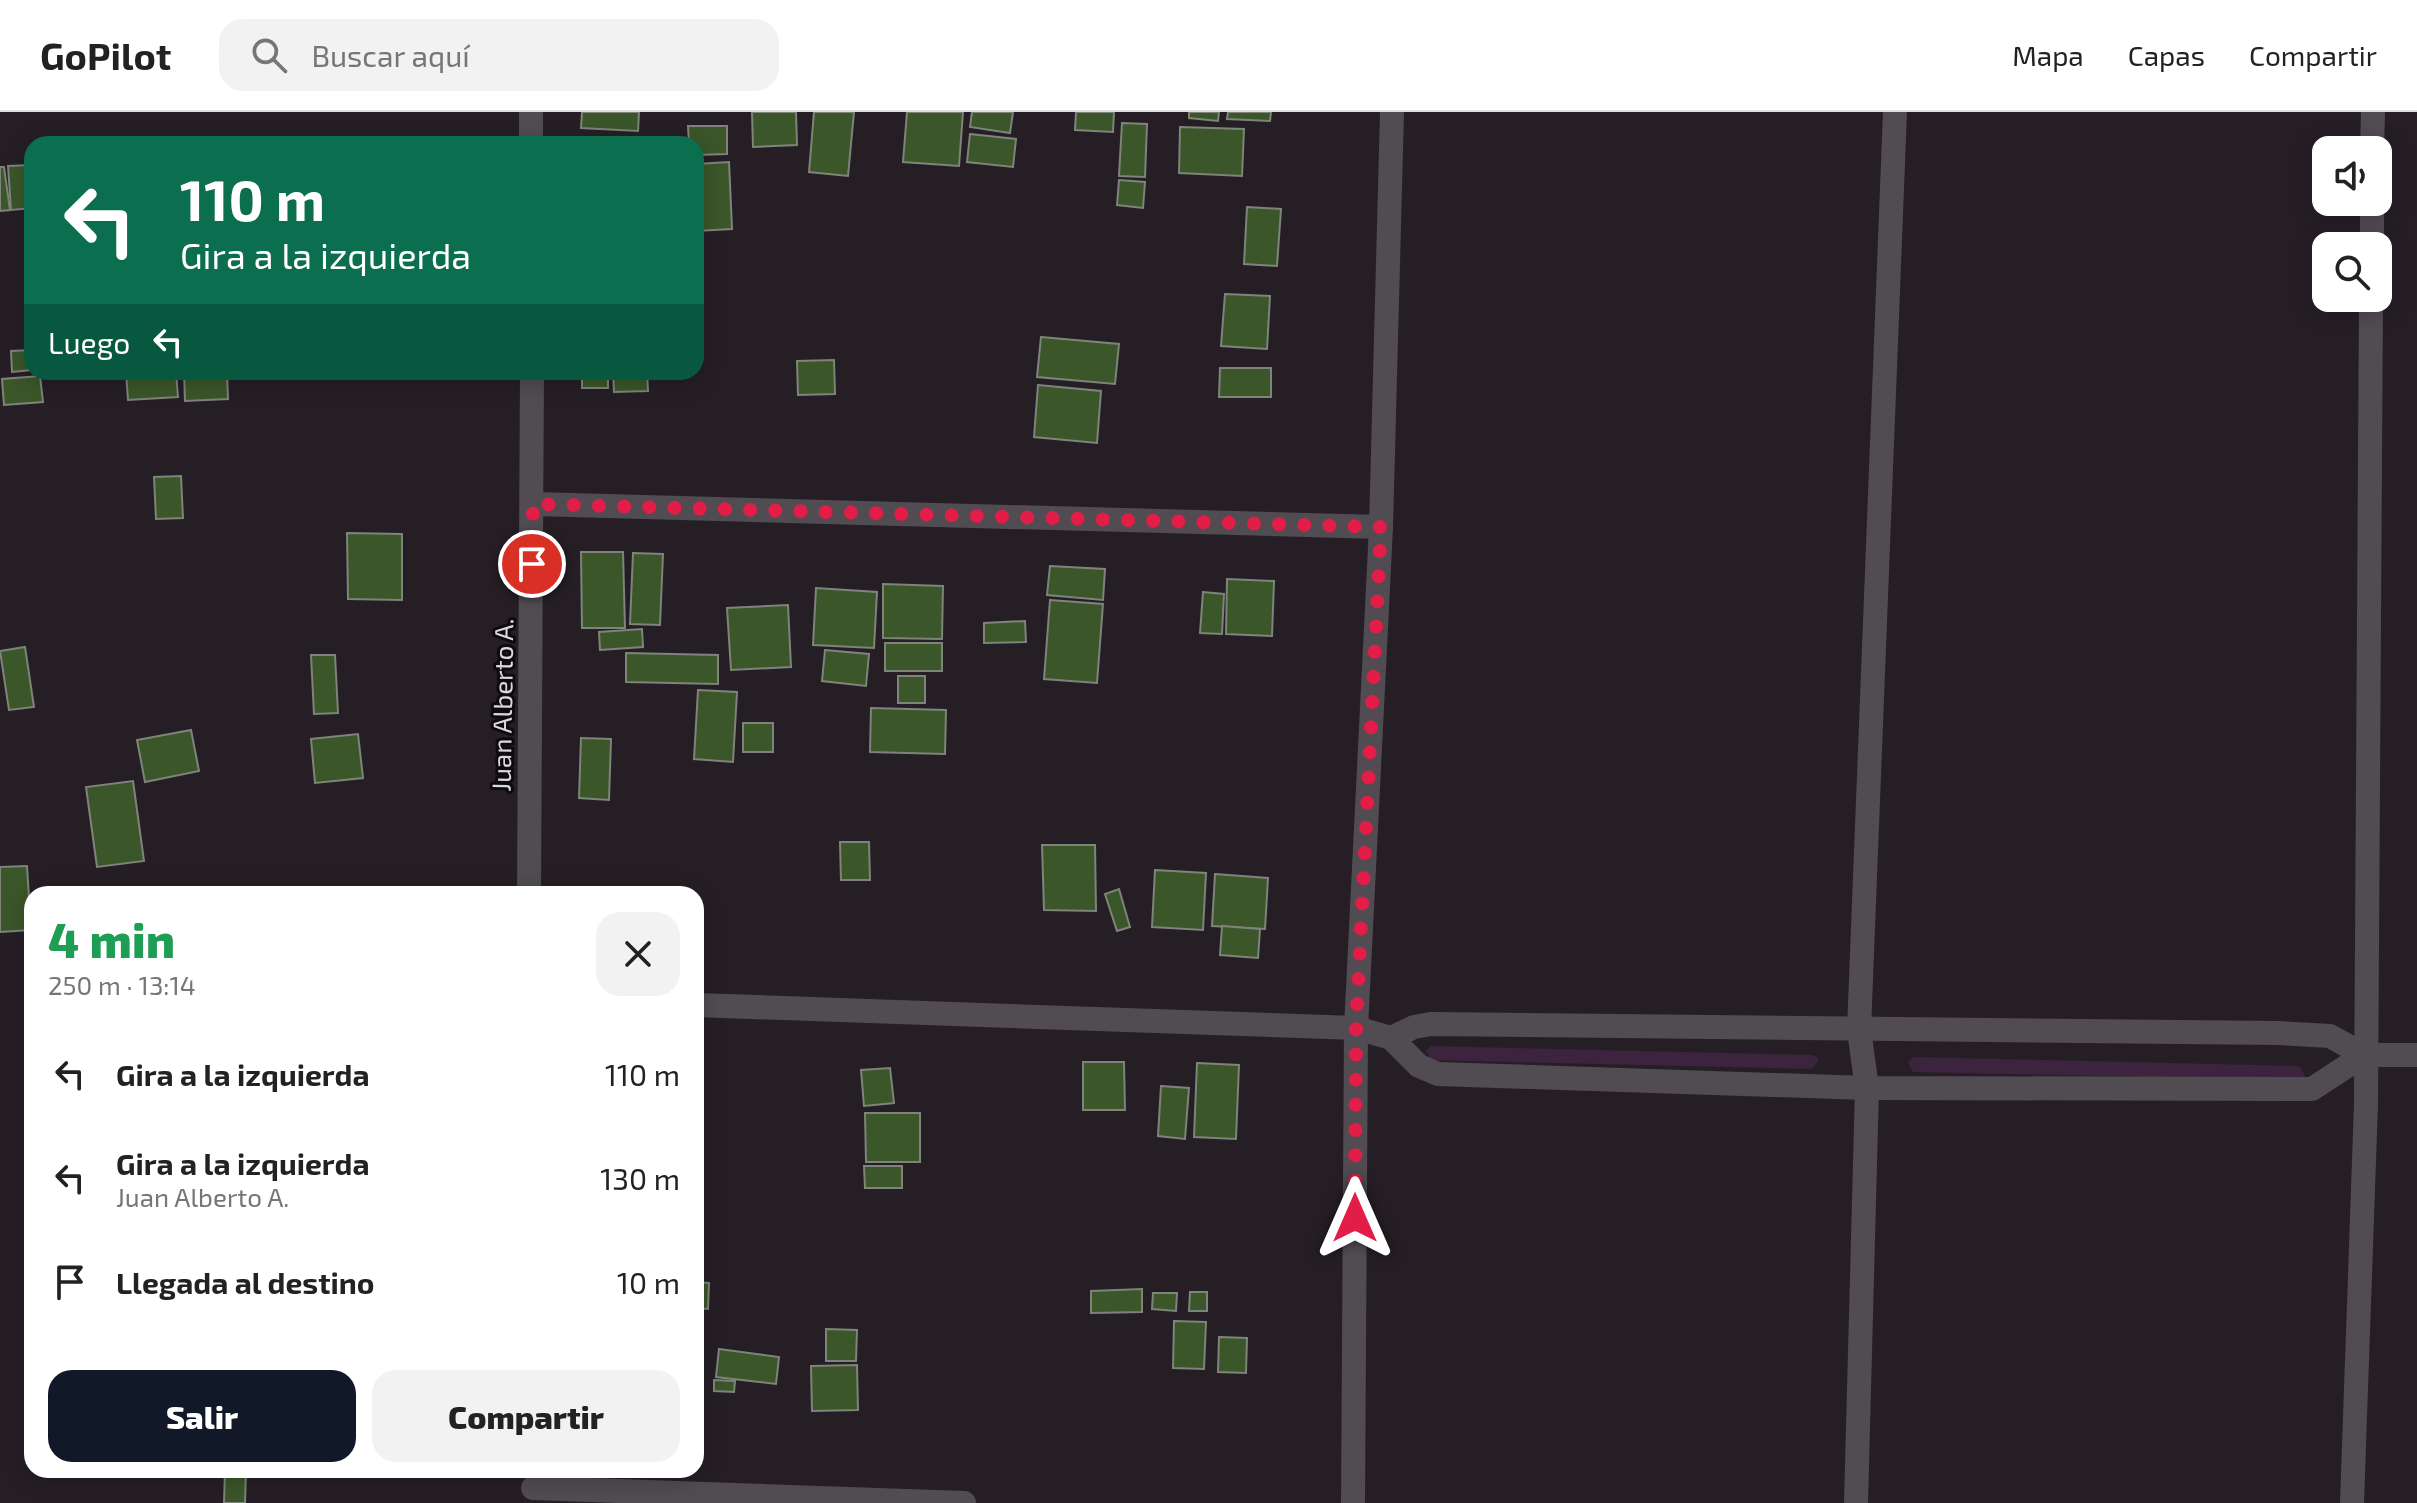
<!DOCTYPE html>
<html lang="es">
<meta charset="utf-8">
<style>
:root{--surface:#fff;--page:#f2f2f2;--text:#222;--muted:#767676;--line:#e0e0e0;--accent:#111827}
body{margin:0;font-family:"Exo 2",sans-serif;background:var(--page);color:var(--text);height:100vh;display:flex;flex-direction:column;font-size:30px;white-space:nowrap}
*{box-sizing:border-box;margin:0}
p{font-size:26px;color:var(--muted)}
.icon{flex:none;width:44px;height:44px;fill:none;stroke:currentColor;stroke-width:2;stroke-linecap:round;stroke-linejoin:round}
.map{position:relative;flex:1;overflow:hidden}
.drawer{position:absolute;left:24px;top:774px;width:680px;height:592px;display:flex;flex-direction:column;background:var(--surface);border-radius:24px;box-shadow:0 4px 20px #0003}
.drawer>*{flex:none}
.guide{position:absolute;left:24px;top:24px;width:680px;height:244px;border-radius:24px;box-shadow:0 4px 20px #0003;background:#0b6e4f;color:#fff;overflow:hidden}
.controls{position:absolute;left:2312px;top:24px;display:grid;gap:16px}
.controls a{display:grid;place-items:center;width:80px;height:80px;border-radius:16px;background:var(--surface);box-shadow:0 4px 20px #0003;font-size:40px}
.pin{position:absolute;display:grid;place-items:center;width:68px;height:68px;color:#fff;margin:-34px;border:4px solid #fff;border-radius:50%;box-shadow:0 2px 8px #0007}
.me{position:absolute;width:88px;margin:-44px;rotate:0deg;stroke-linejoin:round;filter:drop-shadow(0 0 6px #0008)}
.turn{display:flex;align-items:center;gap:28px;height:168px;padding:0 24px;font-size:36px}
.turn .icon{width:104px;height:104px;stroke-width:2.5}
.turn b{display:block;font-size:56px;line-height:68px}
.then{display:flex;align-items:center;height:76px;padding:0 24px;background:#0003;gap:16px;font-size:30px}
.round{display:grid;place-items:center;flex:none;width:84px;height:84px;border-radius:24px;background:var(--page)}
.head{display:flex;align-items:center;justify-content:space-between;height:136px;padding:0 24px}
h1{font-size:48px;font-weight:800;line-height:60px;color:#1e9e55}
.cta{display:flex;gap:16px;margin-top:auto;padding:16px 24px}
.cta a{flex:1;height:92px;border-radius:24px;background:var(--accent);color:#fff;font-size:32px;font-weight:800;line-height:92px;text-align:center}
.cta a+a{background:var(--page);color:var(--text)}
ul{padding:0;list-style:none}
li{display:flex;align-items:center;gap:24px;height:104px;padding:0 24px}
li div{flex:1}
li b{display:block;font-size:30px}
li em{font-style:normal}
header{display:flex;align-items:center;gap:48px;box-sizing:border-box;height:112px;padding:0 40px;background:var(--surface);border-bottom:2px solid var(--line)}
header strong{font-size:38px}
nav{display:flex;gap:44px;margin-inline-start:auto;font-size:28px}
.search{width:560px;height:72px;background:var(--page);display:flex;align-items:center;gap:20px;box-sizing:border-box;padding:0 28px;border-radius:24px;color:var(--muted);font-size:30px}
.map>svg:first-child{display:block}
.green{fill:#3c243e}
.building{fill:#3b5629;stroke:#7e837b;stroke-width:2}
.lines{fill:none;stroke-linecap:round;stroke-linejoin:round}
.minor{stroke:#514c52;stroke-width:24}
.route{stroke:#e11d48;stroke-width:14;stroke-dasharray:0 25.2}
.labels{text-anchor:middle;stroke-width:6;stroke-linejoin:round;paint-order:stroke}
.street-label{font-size:26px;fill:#dbd8dc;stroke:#0c0a0c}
</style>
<header>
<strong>GoPilot</strong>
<div class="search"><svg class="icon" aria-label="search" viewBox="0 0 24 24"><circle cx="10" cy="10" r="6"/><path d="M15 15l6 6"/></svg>Buscar aquí</div>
<nav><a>Mapa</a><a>Capas</a><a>Compartir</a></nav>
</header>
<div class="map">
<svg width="2417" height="1391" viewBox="0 0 2417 1391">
<rect width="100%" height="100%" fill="#251f25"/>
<!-- green -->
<g class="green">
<path d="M1431 934 1813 943 1819 948 1812 957 1431 948 1426 939Z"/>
<path d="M1914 945 2299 954 2305 964 2299 968 1913 960 1908 950Z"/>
</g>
<!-- building -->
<g class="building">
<path d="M582 0H639L638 19 581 16Z"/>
<path d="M752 0H796L797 33 753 35Z"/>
<path d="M814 0H854L848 64 809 60Z"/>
<path d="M907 0H963L959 54 903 50Z"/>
<path d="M972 0H1013L1010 21 970 15Z"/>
<path d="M1076 0H1114L1113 20 1075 18Z"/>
<path d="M1189 0H1219L1218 9 1189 6Z"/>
<path d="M1228 0H1271L1270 9 1227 7Z"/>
<path d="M1122 11 1147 12 1145 65 1119 64Z"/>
<path d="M688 14H727V42L696 43V32H689Z"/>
<path d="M1180 15 1244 17 1242 64 1179 61Z"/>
<path d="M970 22 1016 27 1013 55 967 50Z"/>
<path d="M729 50 732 117 696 119V52Z"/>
<path d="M30 53 32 96 11 98 8 54Z"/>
<path d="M0 55H4L10 98 0 99Z"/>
<path d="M1119 68 1145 70 1143 96 1117 93Z"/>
<path d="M1247 95 1281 97 1277 154 1244 152Z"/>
<path d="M1225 182 1270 184 1267 237 1221 234Z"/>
<path d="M1041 225 1119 232 1115 272 1037 265Z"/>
<path d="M32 238V258L12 260 11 239Z"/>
<path d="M834 248 835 282 798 283 797 249Z"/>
<path d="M1220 256H1271V285H1219Z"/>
<path d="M126 260H176L178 285 128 288Z"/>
<path d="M184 260H227L228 287 185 289Z"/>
<rect x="582" y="260" width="26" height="16"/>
<path d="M613 260H647L648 279 614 280Z"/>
<path d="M40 264 43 290 4 293 2 267Z"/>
<path d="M1038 273 1101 279 1097 331 1034 325Z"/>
<path d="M181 364 183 406 156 407 154 365Z"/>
<path d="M347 421 402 422V488L348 487Z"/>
<path d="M581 440H623L625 516H582Z"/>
<path d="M633 441 663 442 660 513 630 512Z"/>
<path d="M1050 454 1105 457 1103 488 1047 483Z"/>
<path d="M1227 467 1274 469 1272 524 1226 522Z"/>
<path d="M883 472 943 474 942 527 883 526Z"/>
<path d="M816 476 877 480 874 536 813 533Z"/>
<path d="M1203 480 1224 482 1222 522 1200 521Z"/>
<path d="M1050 488 1103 492 1097 571 1044 567Z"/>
<path d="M788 493 791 555 731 558 727 496Z"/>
<path d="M1025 509 1026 530 984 531V511Z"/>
<path d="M642 517 643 535 600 538 599 520Z"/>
<rect x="885" y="531" width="57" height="28"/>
<path d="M25 535 34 595 9 598 0 539Z"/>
<path d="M825 538 869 542 866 574 822 569Z"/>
<path d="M626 541 718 543V572L626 570Z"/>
<path d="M311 543H335L338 601 314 602Z"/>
<rect x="898" y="564" width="27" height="27"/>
<path d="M698 578 737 580 733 650 694 647Z"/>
<path d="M871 596 946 598 945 642 870 640Z"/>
<rect x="743" y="611" width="30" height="29"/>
<path d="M191 618 199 659 145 670 137 628Z"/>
<path d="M358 622 363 666 315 671 311 627Z"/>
<path d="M581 626 611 627 609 688 579 686Z"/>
<path d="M133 669 144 749 97 755 86 675Z"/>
<path d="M840 730H869L870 768H841Z"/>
<path d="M1042 733H1095L1096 799 1044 798Z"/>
<path d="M27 754 31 818 0 820V755Z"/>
<path d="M1155 758 1206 761 1203 818 1152 815Z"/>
<path d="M1215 762 1268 766 1265 817 1212 814Z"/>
<path d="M1119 777 1130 815 1117 819 1105 782Z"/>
<path d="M1222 814 1260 817 1258 846 1220 843Z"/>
<path d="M1083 950H1124L1125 998H1083Z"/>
<path d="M1197 951 1239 953 1236 1027 1194 1025Z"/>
<path d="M890 956 894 991 864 994 861 958Z"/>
<path d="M1161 974 1189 976 1185 1027 1158 1024Z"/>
<path d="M865 1001H920V1050H866Z"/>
<path d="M864 1054H902V1076H865Z"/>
<path d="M696 1170 709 1171 708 1197 696 1196Z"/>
<path d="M1142 1177V1200L1091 1201V1179Z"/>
<path d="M1190 1180H1207V1199H1189Z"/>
<path d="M1153 1181H1177L1176 1199 1152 1197Z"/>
<path d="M1174 1209 1206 1210 1204 1257 1173 1256Z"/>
<path d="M826 1217 857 1218 856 1249H826Z"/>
<path d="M1219 1225 1247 1226 1246 1261 1218 1260Z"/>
<path d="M719 1237 779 1245 776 1272 716 1265Z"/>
<path d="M857 1253 858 1298 812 1299 811 1254Z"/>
<path d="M714 1268 735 1269 734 1280 714 1279Z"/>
<path d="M225 1358H246L245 1391H224Z"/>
</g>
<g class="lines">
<!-- minor -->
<g class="minor">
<path d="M531 0V32"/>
<path d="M2372 38 2373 0"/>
<path d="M2372 134V90"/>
<path d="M533 392 1381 415"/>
<path d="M529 782 532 260"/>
<path d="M696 893 1356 916 1391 926 1419 954 1438 962 1867 976 2312 977 2364 943"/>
<path d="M1391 926 1414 915 1431 912 2278 921 2330 924 2364 943H2417"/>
<path d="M533 1376 964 1391"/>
<path d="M1353 1391 1356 916 1381 415 1392 0"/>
<path d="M1856 1391 1867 976 1859 918 1895 0"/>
<path d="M2352 1391 2366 992 2371 186"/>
</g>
</g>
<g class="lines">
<!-- route -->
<path class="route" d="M532 452 533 392 1381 415 1356 916 1355 1106"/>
</g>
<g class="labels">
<!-- street labels -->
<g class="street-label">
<text transform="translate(503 593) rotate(-89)" y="9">Juan Alberto A.</text>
</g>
</g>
</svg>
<div class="controls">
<a><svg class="icon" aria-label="sound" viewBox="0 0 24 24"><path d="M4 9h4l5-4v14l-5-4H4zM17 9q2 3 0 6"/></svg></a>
<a><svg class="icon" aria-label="search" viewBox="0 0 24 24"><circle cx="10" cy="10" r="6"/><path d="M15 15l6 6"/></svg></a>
</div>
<div class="pin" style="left:532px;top:452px;background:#d93025"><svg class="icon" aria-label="arrive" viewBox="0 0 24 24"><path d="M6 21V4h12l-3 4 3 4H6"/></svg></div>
<svg class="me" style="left:1355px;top:1106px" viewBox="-20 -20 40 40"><path d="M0-17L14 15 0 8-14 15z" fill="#e11d48" stroke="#fff" stroke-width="4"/></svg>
<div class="guide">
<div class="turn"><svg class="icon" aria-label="left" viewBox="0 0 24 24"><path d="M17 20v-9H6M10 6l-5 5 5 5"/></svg><div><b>110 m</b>Gira a la izquierda</div></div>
<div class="then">Luego<svg class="icon" aria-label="left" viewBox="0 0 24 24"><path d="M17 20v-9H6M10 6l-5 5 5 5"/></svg></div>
</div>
<section class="drawer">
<div class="head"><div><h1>4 min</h1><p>250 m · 13:14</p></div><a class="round"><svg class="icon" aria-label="close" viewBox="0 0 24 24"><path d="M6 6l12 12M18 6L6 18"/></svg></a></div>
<ul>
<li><svg class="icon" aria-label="left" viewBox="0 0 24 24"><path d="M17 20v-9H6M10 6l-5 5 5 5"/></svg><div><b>Gira a la izquierda</b></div><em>110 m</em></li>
<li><svg class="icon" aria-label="left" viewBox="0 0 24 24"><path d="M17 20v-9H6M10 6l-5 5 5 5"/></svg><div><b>Gira a la izquierda</b><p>Juan Alberto A.</p></div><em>130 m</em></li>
<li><svg class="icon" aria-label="arrive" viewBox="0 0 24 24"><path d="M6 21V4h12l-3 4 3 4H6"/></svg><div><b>Llegada al destino</b></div><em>10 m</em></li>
</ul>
<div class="cta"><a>Salir</a><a>Compartir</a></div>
</section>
</div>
